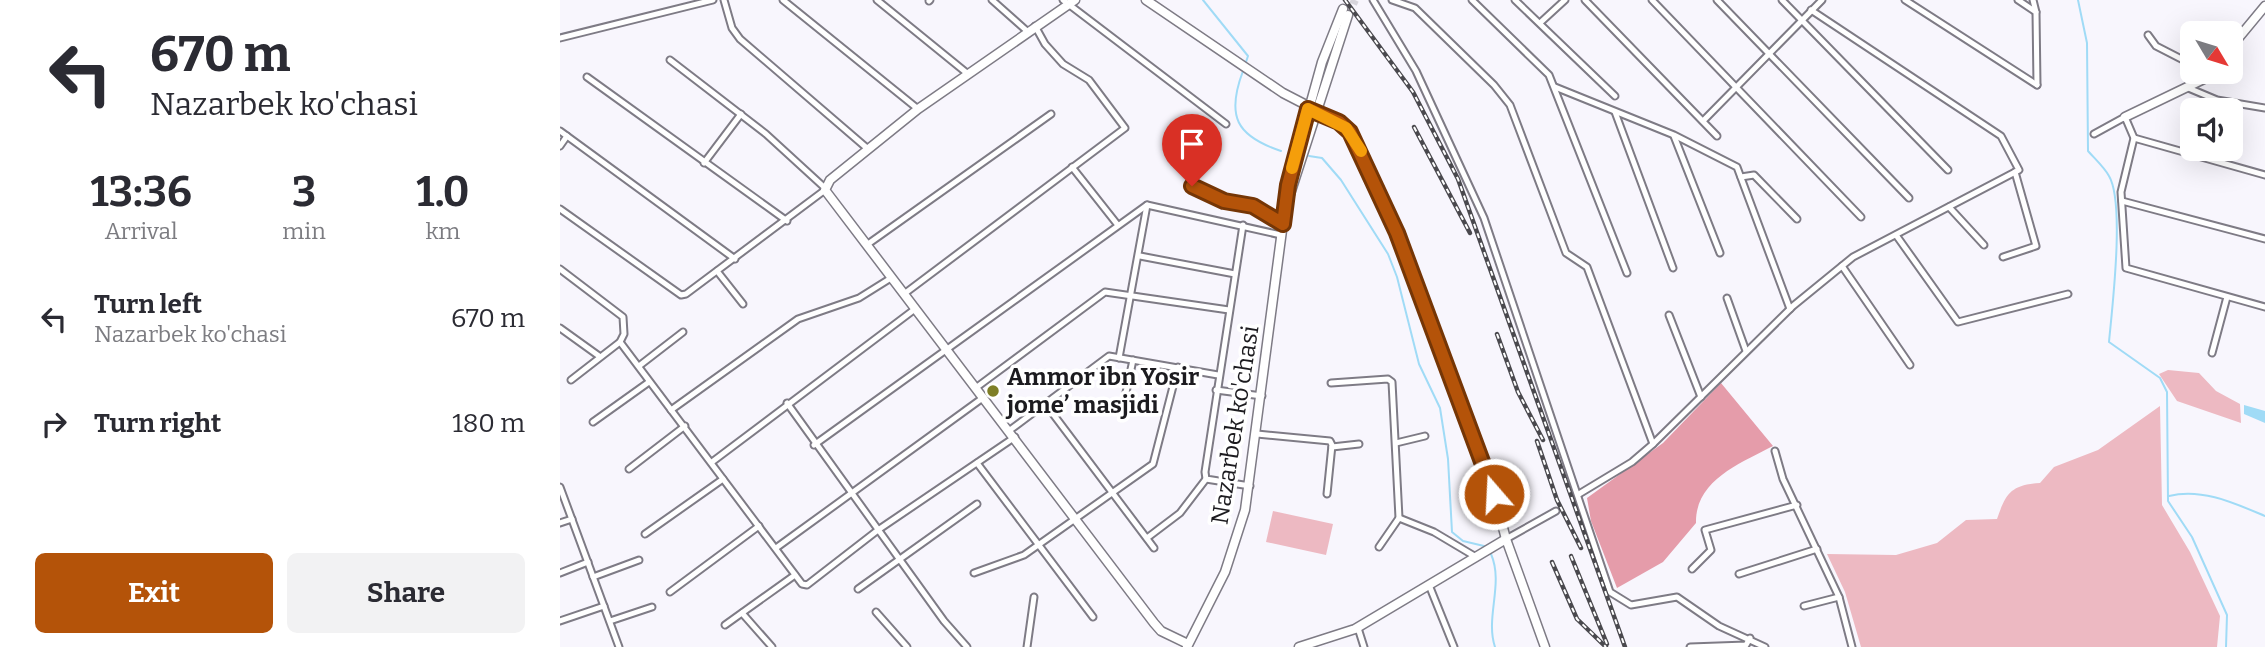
<!DOCTYPE html>
<meta charset="utf-8">
<style>
:root{--surface:#fff;--page:#f2f2f3;--text:#2b2b33;--muted:#7c7c81;--accent:#b45309}
body{margin:0;font-family:Bitter,serif;background:var(--page);color:var(--text);height:100vh;display:flex;flex-direction:column;font-size:26px;white-space:nowrap}
*{box-sizing:border-box;margin:0}
p{font-size:23px;color:var(--muted)}
.icon{flex:none;width:38px;height:38px;fill:none;stroke:currentColor;stroke-width:2;stroke-linecap:round;stroke-linejoin:round}
.map{position:relative;flex:1;overflow:hidden}
.sheet{display:flex;flex-direction:column;background:var(--surface);width:560px}
.sheet>*{flex:none}
.top-card{background:#fff;color:var(--text);overflow:hidden}
.needle{width:46px;rotate:128deg}
.buttons{position:absolute;left:1620px;top:21px;display:grid;gap:14px}
.buttons a{display:grid;place-items:center;width:63px;height:63px;border-radius:10px;background:var(--surface);box-shadow:0 7px 28px #0002;font-size:35px}
.pin{position:absolute;display:grid;place-items:center;width:60px;height:60px;color:#fff;margin:-72px -30px;border-radius:50% 50% 50% 0;rotate:-45deg;box-shadow:0 0 7px #0007}
.pin .icon{rotate:45deg}
.me{position:absolute;width:77px;margin:-38px;rotate:341deg;stroke-linejoin:round;filter:drop-shadow(0 0 5px #0008)}
.turn{display:flex;align-items:center;gap:24px;height:147px;padding:0 35px;font-size:32px}
.turn .icon{width:91px;height:91px;stroke-width:2.5}
.turn b{display:block;font-size:49px;line-height:60px}
.eta{display:flex;justify-content:space-evenly;align-items:center;height:119px;text-align:center}
.eta b{font-size:42px;font-weight:700;line-height:49px}
.cta{display:flex;gap:14px;margin-top:auto;padding:14px 35px}
.cta a{flex:1;height:80px;border-radius:10px;background:var(--accent);color:#fff;font-size:28px;font-weight:700;line-height:80px;text-align:center}
.cta a+a{background:var(--page);color:var(--text)}
ul{padding:0;list-style:none}
li{display:flex;align-items:center;gap:21px;height:105px;padding:0 35px}
li div{flex:1}
li b{display:block;font-size:26px}
li em{font-style:normal}
main{display:flex;flex:1;min-height:0}
.map>svg:first-child{display:block}
.green{fill:#edb9c2}
.forest{fill:#e59caa}
.water{fill:#a0dbf6}
.lines{fill:none;stroke-linecap:round;stroke-linejoin:round}
.stream{stroke:#a0dbf6;stroke-width:2}
.secondary-tunnel{stroke:#d7d5dc;stroke-width:8;stroke-dasharray:8 4;stroke-linecap:butt}
.street-casing{stroke:#7e7b85;stroke-width:9}
.secondary-casing{stroke:#7e7b85;stroke-width:11}
.street{stroke:#fff;stroke-width:5}
.secondary{stroke:#fff;stroke-width:8}
.rail-casing{stroke:#4a494e;stroke-width:4.5}
.rail{stroke:#fff;stroke-width:2;stroke-dasharray:5;stroke-linecap:butt}
.route-casing{stroke:#753606;stroke-width:18}
.route{stroke:#b45309;stroke-width:12}
.slow{stroke:#f59e0b;stroke-width:12}
.poi-dot{fill:#7e7e27;stroke:#fff;stroke-width:2.5}
.labels{text-anchor:middle;stroke-width:7;stroke-linejoin:round;paint-order:stroke}
.poi-label{font-size:24px;font-weight:bold;fill:#1c1b1f;stroke:#fff;text-anchor:start}
.street-label{font-size:24px;fill:#1c1b1f;stroke:#fff}
</style>
<main>
<section class="sheet">
<div class="top-card">
<div class="turn"><svg class="icon" aria-label="left" viewBox="0 0 24 24"><path d="M17 20v-9H6M10 6l-5 5 5 5"/></svg><div><b>670 m</b>Nazarbek ko'chasi</div></div>
</div>
<div class="eta">
<div><b>13:36</b><p>Arrival</p></div>
<div><b>3</b><p>min</p></div>
<div><b>1.0</b><p>km</p></div>
</div>
<ul>
<li><svg class="icon" aria-label="left" viewBox="0 0 24 24"><path d="M17 20v-9H6M10 6l-5 5 5 5"/></svg><div><b>Turn left</b><p>Nazarbek ko'chasi</p></div><em>670 m</em></li>
<li><svg class="icon" aria-label="right" viewBox="0 0 24 24"><path d="M7 20v-9h11M14 6l5 5-5 5"/></svg><div><b>Turn right</b></div><em>180 m</em></li>
</ul>
<div class="cta"><a>Exit</a><a>Share</a></div>
</section>
<div class="map">
<svg width="1705" height="647" viewBox="0 0 1705 647">
<rect width="100%" height="100%" fill="#f8f6fd"/>
<!-- green -->
<g class="green">
<path d="M1608 370 1639 373 1656 391 1680 404 1681 423 1617 401 1599 374Z"/>
<path d="M1600 406 1602 505 1630 552 1660 616 1657 647H1301L1285 592 1267 554 1336 555 1377 543 1406 520 1437 519C1446 493 1451 485 1480 483L1494 467 1538 450Z"/>
<path d="M713 511 773 524 766 555 706 542Z"/>
</g>
<!-- forest -->
<path class="forest" d="M1161 383 1213 446C1181 463 1135 480 1136 523L1103 562 1057 588 1031 521 1027 498 1103 443Z"/>
<!-- water -->
<path class="water" d="M1684 405 1705 411V423L1684 414Z"/>
<g class="lines">
<!-- stream -->
<g class="stream">
<path d="M643 0 688 56 686 62"/>
<path d="M1518 0 1527 43 1528 151C1535 159 1544 167 1549 176 1565 203 1552 309 1549 342L1600 378 1607 392 1608 501 1632 537 1667 615 1666 647"/>
<path d="M683 71C666 116 676 136 721 151"/>
<path d="M749 156 762 158 781 180 828 254 837 277 859 364 880 408 888 459 892 532 903 541 924 546"/>
<path d="M1609 496C1642 488 1674 503 1705 516"/>
<path d="M931 554C944 584 925 617 935 647"/>
</g>
<!-- secondary-tunnel -->
<path class="secondary-tunnel" d="M788 15 795 0"/>
<defs>
<g id="street">
<path d="M164 0 172 28 180 39 308 149"/>
<path d="M223 0 358 109"/>
<path d="M317 0 408 74"/>
<path d="M432 0 467 31"/>
<path d="M503 0 666 124"/>
<path d="M813 0 856 71 924 218 1050 592 1071 605 1117 597 1159 626 1205 647"/>
<path d="M832 0 855 8 934 85 950 105 1006 253 1027 267 1093 444"/>
<path d="M912 0 989 75 1067 273"/>
<path d="M955 0 1055 96"/>
<path d="M1025 0 1157 136"/>
<path d="M1092 0 1301 217"/>
<path d="M1157 0 1349 198"/>
<path d="M1222 0 1388 170"/>
<path d="M1345 0 1477 85"/>
<path d="M1458 0 1476 12"/>
<path d="M1473 0 1476 12 1477 85"/>
<path d="M369 1 370 0"/>
<path d="M981 22 1005 0"/>
<path d="M1588 35 1596 46 1633 65"/>
<path d="M0 38 153 0"/>
<path d="M110 60 206 134 265 188"/>
<path d="M27 77 227 221"/>
<path d="M995 87 1114 135 1177 167 1230 309"/>
<path d="M1626 87 1657 100 1705 108"/>
<path d="M1055 112 1113 268"/>
<path d="M1143 121 1262 0"/>
<path d="M0 131 175 259"/>
<path d="M1534 134 1565 117 1574 138 1561 192 1566 268 1705 307"/>
<path d="M1114 136 1160 253"/>
<path d="M1574 138 1705 175"/>
<path d="M0 146 7 136"/>
<path d="M144 163 181 114"/>
<path d="M512 167 557 224"/>
<path d="M1181 177 1194 175 1237 219"/>
<path d="M632 186 664 201 693 206 723 224"/>
<path d="M1562 201 1705 239"/>
<path d="M1389 207 1424 245"/>
<path d="M0 209 121 295 126 294 265 190"/>
<path d="M683 225 645 472 646 479 690 486"/>
<path d="M1336 235 1398 322 1508 294"/>
<path d="M308 244 491 114"/>
<path d="M580 256 675 274"/>
<path d="M1443 257 1476 246 1455 172"/>
<path d="M1282 266 1350 365"/>
<path d="M0 269 63 317 64 334 60 342 11 380"/>
<path d="M157 271 183 304"/>
<path d="M344 294 565 128 529 80 503 64 485 44 475 26"/>
<path d="M1167 298 1186 351"/>
<path d="M1109 315 1141 397"/>
<path d="M0 328 39 356"/>
<path d="M60 342 242 584 247 585 318 530 455 437"/>
<path d="M1652 353 1667 297"/>
<path d="M559 358 587 205"/>
<path d="M79 366 123 332"/>
<path d="M771 383 828 379 832 382 839 518 819 547"/>
<path d="M417 387 545 292 669 310"/>
<path d="M656 390 702 396"/>
<path d="M484 402 594 548"/>
<path d="M227 403 384 621 407 647"/>
<path d="M111 410 238 319 299 298 331 278"/>
<path d="M562 411 573 360"/>
<path d="M33 422 89 382"/>
<path d="M450 430 549 356 658 375"/>
<path d="M697 434 770 441 772 445 767 494"/>
<path d="M836 443 865 436"/>
<path d="M254 445 587 205 721 235"/>
<path d="M772 447 799 444"/>
<path d="M1215 451 1223 479 1279 597 1292 647"/>
<path d="M152 462 355 309"/>
<path d="M417 463 533 617"/>
<path d="M69 469 125 426"/>
<path d="M0 487 59 647"/>
<path d="M1019 494 1072 462 1093 444 1233 306 1293 257 1459 170 1441 136 1251 10"/>
<path d="M839 518 874 532 916 557"/>
<path d="M0 523 12 519"/>
<path d="M85 534 163 479"/>
<path d="M587 538 620 513 646 479"/>
<path d="M946 539 996 511"/>
<path d="M216 548 424 397"/>
<path d="M1132 569 1151 550 1145 530 1237 505"/>
<path d="M0 573 28 562"/>
<path d="M414 573 464 555 593 464 618 367"/>
<path d="M1179 574 1257 549"/>
<path d="M33 577 79 560"/>
<path d="M869 585 894 647"/>
<path d="M298 589 417 504"/>
<path d="M110 592 199 526"/>
<path d="M1244 606 1279 597"/>
<path d="M316 612 347 647"/>
<path d="M182 613 212 647"/>
<path d="M0 621 44 606"/>
<path d="M50 621 92 607"/>
<path d="M165 625 235 575"/>
<path d="M798 628 804 647"/>
<path d="M467 647 474 597"/>
<path d="M1130 647 1186 645 1190 638"/>
</g>
<g id="secondary">
<path d="M515 0 358 109 270 180 265 190 594 623 601 631 628 644"/>
<path d="M586 0 723 93 779 122 794 137 837 233 899 403 929 475 946 539 985 647"/>
<path d="M1671 47 1705 6"/>
<path d="M1565 117 1646 78 1650 72"/>
<path d="M730 194 788 15"/>
<path d="M627 647 665 572 685 510 728 185 762 62 783 9"/>
<path d="M739 647 795 629 946 539"/>
</g>
</defs>
<!-- street casing -->
<use href="#street" class="street-casing"/>
<!-- secondary casing -->
<use href="#secondary" class="secondary-casing"/>
<!-- street -->
<use href="#street" class="street"/>
<!-- secondary -->
<use href="#secondary" class="secondary"/>
<defs>
<g id="rail">
<path d="M785 0 853 92 898 179 1065 647"/>
<path d="M854 127 910 233"/>
<path d="M937 334 958 392 983 440"/>
<path d="M977 441 997 500 1021 548"/>
<path d="M1011 556 1047 644"/>
<path d="M992 562 1017 619 1046 647"/>
</g>
</defs>
<!-- rail casing -->
<use href="#rail" class="rail-casing"/>
<!-- rail -->
<use href="#rail" class="rail"/>
</g>
<g class="lines">
<defs>
<path id="route" d="M632 186 664 201 693 206 723 224 728 185 748 109 779 122 790 132 837 233 934 494"/>
</defs>
<!-- route casing -->
<use href="#route" class="route-casing"/>
<!-- route -->
<use href="#route" class="route"/>
<!-- slow -->
<path class="slow" d="M732 168 748 109 786 128 801 151"/>
</g>
<!-- markers -->
<circle class="poi-dot" cx="433" cy="391" r="7"/>
<g class="labels">
<!-- poi labels -->
<g class="poi-label">
<text x="447" y="385">Ammor ibn Yosir<tspan x="447" dy="28">jome’ masjidi</tspan></text>
</g>
<!-- street labels -->
<g class="street-label">
<text transform="translate(675 425) rotate(-81)" y="8">Nazarbek ko'chasi</text>
</g>
</g>
</svg>
<div class="buttons">
<a><svg class="needle" viewBox="-14 -14 28 28"><path d="M0-13l5 13h-10z" fill="#e53935"/><path d="M0 13l5-13h-10z" fill="#7c7c81"/></svg></a>
<a><svg class="icon" aria-label="sound" viewBox="0 0 24 24"><path d="M4 9h4l5-4v14l-5-4H4zM17 9q2 3 0 6"/></svg></a>
</div>
<div class="pin" style="left:632px;top:186px;background:#d93025"><svg class="icon" aria-label="arrive" viewBox="0 0 24 24"><path d="M6 21V4h12l-3 4 3 4H6"/></svg></div>
<svg class="me" style="left:934px;top:494px" viewBox="-20 -20 40 40"><circle r="17" fill="#b45309" stroke="#fff" stroke-width="3"/><path d="M0-11L8 9 0 5-8 9z" fill="#fff"/></svg>
</div>
</main>
